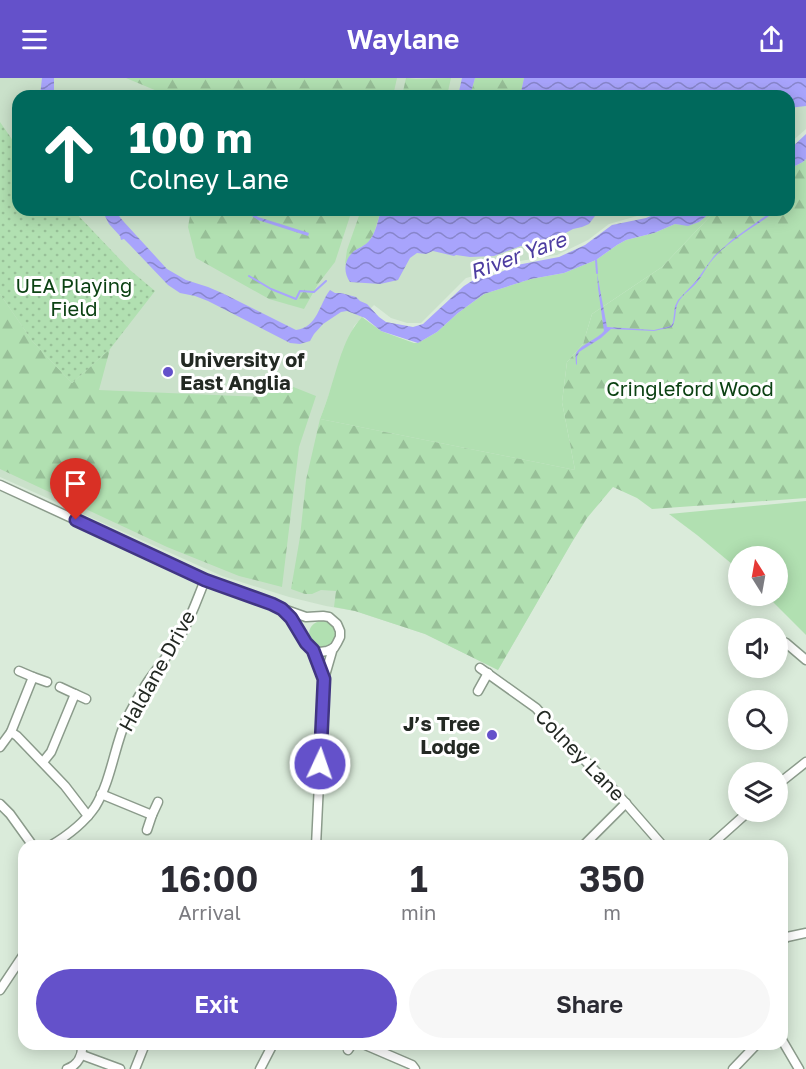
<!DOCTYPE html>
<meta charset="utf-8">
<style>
:root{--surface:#fff;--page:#f7f7f7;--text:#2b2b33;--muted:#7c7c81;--accent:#6451ca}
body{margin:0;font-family:"Golos Text",sans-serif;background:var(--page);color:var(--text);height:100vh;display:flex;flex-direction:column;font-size:22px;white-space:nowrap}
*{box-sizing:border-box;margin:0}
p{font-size:20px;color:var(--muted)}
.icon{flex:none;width:33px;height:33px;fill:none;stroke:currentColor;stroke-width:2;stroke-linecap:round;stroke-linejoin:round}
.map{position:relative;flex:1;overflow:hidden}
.side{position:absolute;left:18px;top:762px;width:770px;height:210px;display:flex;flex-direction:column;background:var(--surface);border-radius:18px;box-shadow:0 3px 15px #0003}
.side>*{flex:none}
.top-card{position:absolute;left:12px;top:12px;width:783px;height:126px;border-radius:18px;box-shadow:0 3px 15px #0003;background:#00695c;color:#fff;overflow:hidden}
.needle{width:39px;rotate:349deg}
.controls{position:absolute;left:728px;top:468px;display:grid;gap:12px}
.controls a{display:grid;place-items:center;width:60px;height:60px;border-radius:50%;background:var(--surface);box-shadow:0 3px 15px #0003;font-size:30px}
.pin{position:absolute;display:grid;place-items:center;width:51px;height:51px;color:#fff;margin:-62px -26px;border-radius:50% 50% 50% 0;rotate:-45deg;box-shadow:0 0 6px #0007}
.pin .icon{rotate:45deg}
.me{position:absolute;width:66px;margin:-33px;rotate:3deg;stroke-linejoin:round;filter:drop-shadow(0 0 4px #0008)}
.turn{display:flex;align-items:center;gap:21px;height:126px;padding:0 18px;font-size:27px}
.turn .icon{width:78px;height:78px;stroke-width:2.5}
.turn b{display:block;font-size:42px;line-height:51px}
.eta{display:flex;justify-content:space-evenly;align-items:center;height:102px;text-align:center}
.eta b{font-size:36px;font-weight:600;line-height:42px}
.cta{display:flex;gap:12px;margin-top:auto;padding:12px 18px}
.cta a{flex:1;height:69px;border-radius:36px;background:var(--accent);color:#fff;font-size:24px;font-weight:600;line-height:69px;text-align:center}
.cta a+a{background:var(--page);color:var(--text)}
header{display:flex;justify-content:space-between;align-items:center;height:78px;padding:0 18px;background:var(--accent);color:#fff;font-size:27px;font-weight:600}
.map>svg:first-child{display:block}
.built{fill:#cae1ca}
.green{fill:#b1e0b1}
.forest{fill:url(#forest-firs)}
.park{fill:url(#park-dots)}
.water{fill:url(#water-waves)}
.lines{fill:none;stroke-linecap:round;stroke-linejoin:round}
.stream{stroke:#a8a4fc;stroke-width:2}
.minor-casing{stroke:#8b9b8b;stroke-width:11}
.minor{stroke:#fff;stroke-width:8}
.route-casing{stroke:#413583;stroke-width:15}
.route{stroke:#6451ca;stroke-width:10}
.poi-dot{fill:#6451ca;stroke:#fff;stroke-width:2}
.labels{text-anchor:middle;stroke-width:6;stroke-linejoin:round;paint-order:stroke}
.park-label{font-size:20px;fill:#0c4213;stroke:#fff}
.poi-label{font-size:20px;font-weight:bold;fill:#232923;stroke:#fff;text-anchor:start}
.street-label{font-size:20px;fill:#232923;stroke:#fff}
.water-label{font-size:21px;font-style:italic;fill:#4c3ca0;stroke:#fff}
</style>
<header><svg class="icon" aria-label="menu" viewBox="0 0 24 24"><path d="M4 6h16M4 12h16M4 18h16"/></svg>Waylane<svg class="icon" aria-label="share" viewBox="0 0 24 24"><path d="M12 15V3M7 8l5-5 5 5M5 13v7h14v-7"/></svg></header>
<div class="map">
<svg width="806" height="991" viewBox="0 0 806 991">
<defs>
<pattern id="forest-firs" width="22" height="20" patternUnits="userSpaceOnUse" patternTransform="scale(1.5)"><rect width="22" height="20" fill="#b1e0b1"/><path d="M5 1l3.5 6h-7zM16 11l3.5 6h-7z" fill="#98c098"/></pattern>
<pattern id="park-dots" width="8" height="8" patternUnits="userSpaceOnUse" patternTransform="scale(1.5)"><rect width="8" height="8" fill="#b1e0b1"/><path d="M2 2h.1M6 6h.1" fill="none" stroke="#98c098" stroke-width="1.8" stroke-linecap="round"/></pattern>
<pattern id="water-waves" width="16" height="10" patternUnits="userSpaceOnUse" patternTransform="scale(1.5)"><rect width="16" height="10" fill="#a8a4fc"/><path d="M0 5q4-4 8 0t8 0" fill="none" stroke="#8886cc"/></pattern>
</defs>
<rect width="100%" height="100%" fill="#daebda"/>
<!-- built -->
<path class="built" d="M0 0H806V51L789 66V18H18V132H658L609 146 588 162 557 177 520 183 493 193 466 200 421 245H407L391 240 374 227 354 248 320 341 575 392 587 440 572 464 498 592 425 556 355 533 326 528 289 519 222 498 0 399Z"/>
<!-- green -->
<g class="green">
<path d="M714 132H716L662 189 592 236 583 266 567 284 562 324 575 392 320 341C324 330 328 320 331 309 339 284 344 259 362 239L381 253 414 265H418L437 254 458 235 484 216 531 201 564 195 596 182 617 167 626 162 654 155 675 146 683 147 699 144Z"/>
<path d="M806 423V557L767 518H777V478H738V491L697 457 669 436Z"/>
<circle cx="322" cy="556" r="13"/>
</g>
<!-- forest -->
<g class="forest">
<path d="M126 0H397L393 18H165L157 13Z"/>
<path d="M406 0 416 1 451 0 447 18H402Z"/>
<path d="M475 0H524L521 14 517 18H470Z"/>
<path d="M806 81V420L652 431 637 420 613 409 587 440 572 464 498 592 425 556 355 533 334 529 336 513 321 512 312 516H305L291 511 300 459 306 402 320 341 575 392 562 324 567 284 583 266 592 236 662 189 716 132H789V91L803 84Z"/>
<path d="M191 132H352L335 184 318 206 304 231 269 221 196 180 188 149Z"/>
<path d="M361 132H381L374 155 368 165 354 173 345 186 347 172Z"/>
<path d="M0 216 33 264 72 305 110 271 99 312 262 319 271 300 316 318 299 369 282 509 239 498 167 469 0 391Z"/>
</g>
<!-- park -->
<path class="park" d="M0 44 18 70V132H73L130 192 155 213 110 271 72 305 33 264 0 216Z"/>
<!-- water -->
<g class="water">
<path d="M42 0H54V18H40Z"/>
<path d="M462 0H475L470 18H458Z"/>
<path d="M524 0H806V28L789 30V18H517L521 14Z"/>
<path d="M806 56V81L803 84 789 91V72Z"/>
<path d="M102 132H114L124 144 167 191 186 202 208 209 222 215 296 252C318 249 319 226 330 212L335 215H341L356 219 360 223 367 226 379 239 386 244 413 249 423 246 464 208 475 201 494 197 517 187 559 179 585 167 612 147 646 140 666 132H714L699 144 688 148 675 146 654 155 626 162 617 167 596 182 564 195 531 201 484 216 458 235 437 254 418 265 381 253 365 240 347 233 341 234 323 246 314 256 310 263 300 266 290 265 208 223 195 218 180 215 168 207 129 166 124 161 121 162 120 158 109 146Z"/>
<path d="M243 132H250L258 139 309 155 308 158 258 142Z"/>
<path d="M381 132H614L595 138 589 146 582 149 573 151 558 159 540 164 521 168 494 178 470 179 456 177 454 178 433 173 426 176 417 175 410 180 398 202 380 206 350 204C343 194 344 182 353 174 358 170 365 168 369 163 376 155 378 142 381 132Z"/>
<path d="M774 132H777C757 148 732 160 714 180 708 186 704 195 698 203 693 210 684 215 679 223 674 231 677 241 672 249L654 253 611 251 601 260 579 274 577 279V286L576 287C576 285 575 277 576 276 579 267 598 261 604 253L598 210 597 195 607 249 654 252 671 248 673 244 675 228 678 222 696 203 714 178 733 161Z"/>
</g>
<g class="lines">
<!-- stream -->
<g class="stream">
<path d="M596 182 597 195"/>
<path d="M249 198 271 211 296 221 300 213 314 214 326 203"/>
</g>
<defs>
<g id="minor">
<path d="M0 407 219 508 306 539 323 538 329 539 337 546 340 553V559L337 565 334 570 327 573 320 574 313 572 306 565 291 540 282 531"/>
<path d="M777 561 786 565 806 582"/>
<path d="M735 565 738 576"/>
<path d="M313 572 323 600"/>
<path d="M480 590 536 630 562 659 615 713 663 768"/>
<path d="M19 593 33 599"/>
<path d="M60 609 75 616"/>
<path d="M478 613 488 595"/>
<path d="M11 654 33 599 47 604"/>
<path d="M0 669 11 654 17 658 65 708 88 738"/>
<path d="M43 684 51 674 75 616 86 621"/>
<path d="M777 707 806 684"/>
<path d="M101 716 152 737 158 724"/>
<path d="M0 726 10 736 33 768"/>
<path d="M147 752 152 737"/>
<path d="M50 768C67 758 84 745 95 729 111 703 114 670 126 642 133 629 140 615 149 602 160 586 174 571 183 553 192 537 198 519 205 502"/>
<path d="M316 768 324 601 333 570"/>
<path d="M583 768 626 725"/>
<path d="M710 768 748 734"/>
<path d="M782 863 787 859 806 855"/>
<path d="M0 912 24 876"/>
<path d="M782 962 799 991"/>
<path d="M363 966 412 987 415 991"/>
<path d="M348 972 352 966"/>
<path d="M82 977 120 991"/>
<path d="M67 991C78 987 83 977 82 966"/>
<path d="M135 991 145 966"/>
<path d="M260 991 273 966"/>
<path d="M733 991 757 966"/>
</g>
</defs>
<!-- minor casing -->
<use href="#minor" class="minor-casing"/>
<!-- minor -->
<use href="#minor" class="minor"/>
</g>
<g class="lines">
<defs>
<path id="route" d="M76 442 205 502 272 526 282 531 291 540 306 565 313 572 324 601 320 686"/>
</defs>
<!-- route casing -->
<use href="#route" class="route-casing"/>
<!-- route -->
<use href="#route" class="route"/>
</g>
<!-- markers -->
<g class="poi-dot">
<circle cx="168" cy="294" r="6"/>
<circle cx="492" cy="657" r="6"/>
</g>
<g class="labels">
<!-- park labels -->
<g class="park-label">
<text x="74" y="215">UEA Playing<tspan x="74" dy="23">Field</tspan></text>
<text x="690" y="318">Cringleford Wood</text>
</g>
<!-- poi labels -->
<g class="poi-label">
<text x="180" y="289">University of<tspan x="180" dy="23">East Anglia</tspan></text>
<text x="480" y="653" text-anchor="end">J’s Tree<tspan x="480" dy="23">Lodge</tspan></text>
</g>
<!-- street labels -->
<g class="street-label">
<text transform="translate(157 593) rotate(-61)" y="7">Haldane Drive</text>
<text transform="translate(580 677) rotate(46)" y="7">Colney Lane</text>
</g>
<!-- water labels -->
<g class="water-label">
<text transform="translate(518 178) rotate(-20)" y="7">River Yare</text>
</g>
</g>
</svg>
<div class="controls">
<a><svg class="needle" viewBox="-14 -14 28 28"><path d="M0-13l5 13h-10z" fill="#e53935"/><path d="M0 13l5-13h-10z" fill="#7c7c81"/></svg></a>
<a><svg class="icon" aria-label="sound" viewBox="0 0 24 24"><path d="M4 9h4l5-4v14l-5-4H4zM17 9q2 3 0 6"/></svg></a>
<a><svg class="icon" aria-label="search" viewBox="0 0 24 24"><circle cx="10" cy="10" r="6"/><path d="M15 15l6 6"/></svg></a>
<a><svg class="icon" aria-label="layers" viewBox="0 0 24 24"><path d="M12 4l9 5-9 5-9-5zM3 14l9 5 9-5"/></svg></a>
</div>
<div class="pin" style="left:76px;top:442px;background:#d93025"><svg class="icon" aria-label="arrive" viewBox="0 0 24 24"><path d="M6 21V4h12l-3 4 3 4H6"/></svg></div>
<svg class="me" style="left:320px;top:686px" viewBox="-20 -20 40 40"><circle r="17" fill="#6451ca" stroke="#fff" stroke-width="3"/><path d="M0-11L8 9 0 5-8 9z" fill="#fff"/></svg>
<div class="top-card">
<div class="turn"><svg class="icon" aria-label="ahead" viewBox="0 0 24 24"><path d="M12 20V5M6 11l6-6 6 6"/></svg><div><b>100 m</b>Colney Lane</div></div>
</div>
<section class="side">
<div class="eta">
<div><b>16:00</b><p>Arrival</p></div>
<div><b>1</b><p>min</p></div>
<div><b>350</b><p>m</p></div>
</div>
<div class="cta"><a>Exit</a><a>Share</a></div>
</section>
</div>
